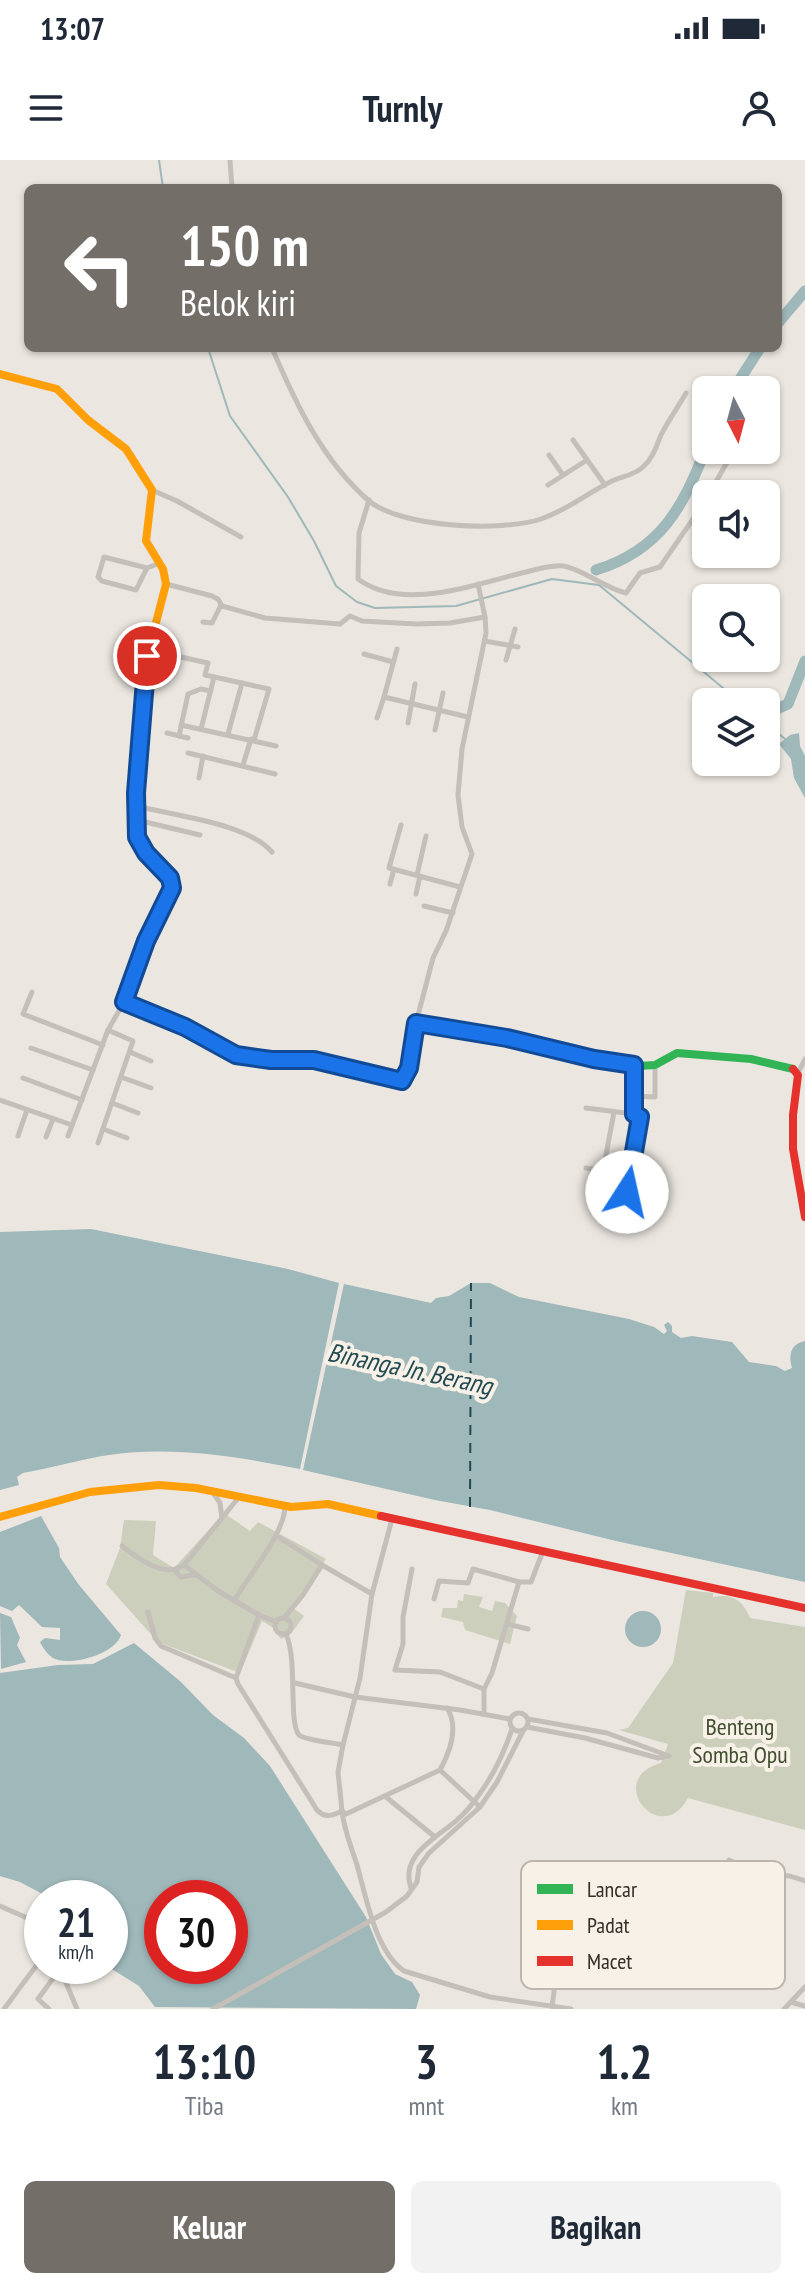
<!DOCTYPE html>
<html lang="id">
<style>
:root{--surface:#fff;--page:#f2f2f3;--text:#1f2937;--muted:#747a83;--accent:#746e68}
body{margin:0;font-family:"PT Sans Narrow",sans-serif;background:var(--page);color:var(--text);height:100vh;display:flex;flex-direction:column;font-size:30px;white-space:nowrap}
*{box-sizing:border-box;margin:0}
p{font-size:26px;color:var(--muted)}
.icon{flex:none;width:44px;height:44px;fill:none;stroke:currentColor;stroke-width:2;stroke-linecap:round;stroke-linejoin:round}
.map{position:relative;height:1849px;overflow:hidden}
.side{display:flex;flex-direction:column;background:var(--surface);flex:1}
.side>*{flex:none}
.banner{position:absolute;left:24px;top:24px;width:758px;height:168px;border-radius:12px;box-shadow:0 2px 6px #0004;background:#746e68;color:#fff;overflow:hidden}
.needle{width:52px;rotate:174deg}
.tools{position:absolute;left:692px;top:216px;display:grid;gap:16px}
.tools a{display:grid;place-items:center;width:88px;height:88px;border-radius:12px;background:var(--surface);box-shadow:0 2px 6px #0004;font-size:40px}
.speed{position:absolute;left:24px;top:1720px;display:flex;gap:16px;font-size:40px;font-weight:700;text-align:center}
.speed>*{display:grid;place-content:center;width:104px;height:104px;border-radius:50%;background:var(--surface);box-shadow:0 2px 6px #0004;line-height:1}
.speed small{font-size:20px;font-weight:400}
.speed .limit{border:12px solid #d22;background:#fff;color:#111}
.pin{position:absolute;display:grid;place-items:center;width:68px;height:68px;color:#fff;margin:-34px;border:4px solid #fff;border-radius:50%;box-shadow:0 2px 8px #0007}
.me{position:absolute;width:88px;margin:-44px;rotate:10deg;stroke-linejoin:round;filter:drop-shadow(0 0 6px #0008)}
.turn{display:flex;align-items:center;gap:28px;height:168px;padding:0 24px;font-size:36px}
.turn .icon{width:104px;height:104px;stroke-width:2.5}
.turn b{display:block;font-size:56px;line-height:68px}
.eta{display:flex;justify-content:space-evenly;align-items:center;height:136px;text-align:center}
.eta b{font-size:48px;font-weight:600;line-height:56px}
.cta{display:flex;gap:16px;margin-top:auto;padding:16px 24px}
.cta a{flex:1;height:92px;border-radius:12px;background:var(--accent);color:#fff;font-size:32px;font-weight:600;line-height:92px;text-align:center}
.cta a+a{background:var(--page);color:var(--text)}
.status{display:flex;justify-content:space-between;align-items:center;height:56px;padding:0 40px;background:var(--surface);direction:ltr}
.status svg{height:22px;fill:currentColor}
header{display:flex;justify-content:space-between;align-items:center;height:104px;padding:0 24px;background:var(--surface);font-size:36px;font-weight:600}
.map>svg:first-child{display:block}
.green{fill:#cbcfbc}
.water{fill:#9fb8ba;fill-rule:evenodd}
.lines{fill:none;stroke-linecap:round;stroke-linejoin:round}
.stream{stroke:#9fb8ba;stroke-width:2}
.river{stroke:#9fb8ba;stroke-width:11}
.ferry{stroke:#224a51;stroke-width:2;stroke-dasharray:10 8;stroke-linecap:butt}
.street{stroke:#c4bfb9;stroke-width:5}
.fast{stroke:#30b455;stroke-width:8}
.slow{stroke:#ff9f0a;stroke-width:8}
.jam{stroke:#e5322d;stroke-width:8}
.route-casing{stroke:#114b97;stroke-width:20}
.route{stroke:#1a73e8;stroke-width:14}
.labels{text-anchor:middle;stroke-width:8;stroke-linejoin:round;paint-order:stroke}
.park-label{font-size:24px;fill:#414f2f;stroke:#f7f1e8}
.water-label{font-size:26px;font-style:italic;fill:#224a51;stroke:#f7f1e8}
.key{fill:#f7f1e8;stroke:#bcb6ae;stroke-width:2}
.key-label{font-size:22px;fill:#342d28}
</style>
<div class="status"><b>13:07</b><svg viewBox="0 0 49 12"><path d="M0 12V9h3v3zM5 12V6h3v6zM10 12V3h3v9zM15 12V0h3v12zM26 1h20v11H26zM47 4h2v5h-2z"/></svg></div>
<header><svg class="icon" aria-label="menu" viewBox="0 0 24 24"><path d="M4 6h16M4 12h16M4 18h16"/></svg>Turnly<svg class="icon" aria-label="person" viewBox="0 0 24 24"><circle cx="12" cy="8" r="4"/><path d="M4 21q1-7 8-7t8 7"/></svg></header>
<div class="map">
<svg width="805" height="1849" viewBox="0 0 805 1849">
<rect width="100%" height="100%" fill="#ebe6e0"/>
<!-- green -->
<g class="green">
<path d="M224 1353 250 1371 258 1362 326 1399 293 1448 304 1456 291 1474 281 1479 272 1467 262 1461 240 1513 158 1482 106 1424 120 1388 124 1360 156 1361 153 1395 174 1408Z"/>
<path d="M686 1430 713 1433V1437C732 1433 743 1440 750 1458L805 1467V1670L688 1638C661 1689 603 1619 661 1603L668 1584 619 1570 628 1568 673 1503Z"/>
<path d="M464 1434 483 1437 479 1447 492 1451 495 1441 505 1443 517 1456 510 1484 465 1470 463 1462 441 1457 443 1448H457L458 1440 463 1441Z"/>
</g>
<!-- water -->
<g class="water">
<path d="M799 573 800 586 805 596V638L794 618 791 599 779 584 790 575Z"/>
<path d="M91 1069 288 1109 339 1123 300 1309C236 1296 168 1285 102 1296 76 1301 50 1308 23 1313L17 1317 19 1325 0 1330V1072Z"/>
<path d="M471 1123H490L519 1137 629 1159 654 1167 664 1174 667 1171 664 1165 668 1162 672 1166V1172L681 1178 692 1176 732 1182 749 1202 776 1206 785 1211 792 1208C788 1194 791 1184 805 1181V1422L616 1381 490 1350 435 1340 303 1310 344 1124 431 1143 436 1138 449 1136Z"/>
<path d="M41 1356 59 1388 60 1397 79 1425 121 1475C115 1495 68 1507 53 1498 47 1494 43 1488 40 1482L45 1478 60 1480V1468L42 1467 19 1445 12 1451 0 1446V1372Z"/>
<circle cx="643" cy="1469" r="18"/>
<path d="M0 1453 11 1457 20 1478 17 1485 26 1502 1 1509Z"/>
<path d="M134 1483 181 1522 213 1555 244 1578 270 1606 366 1757 381 1794 395 1814 412 1822 420 1835 416 1849 155 1847 139 1826 107 1806H110V1738H50L20 1722 0 1716V1513L58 1505 93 1504ZM162 1738H230V1806H162Z"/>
</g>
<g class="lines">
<!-- stream -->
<g class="stream">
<path d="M159 0 163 28"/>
<path d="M208 188 230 256 288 337 314 381 336 426 357 442 375 448 456 446 552 419 599 425 740 542"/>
<path d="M766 563 785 579"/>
</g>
<!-- river -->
<g class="river">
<path d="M778 163 805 131"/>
<path d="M733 230 760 188"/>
<path d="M596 410C661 390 683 347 706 288"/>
<path d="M766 554 788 544 805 501"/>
</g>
<!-- ferry -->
<path class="ferry" d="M470 1347 471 1123"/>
<!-- street -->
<g class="street">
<path d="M230 0 232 28"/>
<path d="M272 188C296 244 322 300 369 341 402 368 502 372 541 359 567 350 586 334 610 322 622 316 633 316 643 307 653 298 656 287 661 275 668 261 678 247 686 233"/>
<path d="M573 280 605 325"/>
<path d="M549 295 563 315"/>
<path d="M548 325 587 300"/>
<path d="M152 330 177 341 241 377"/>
<path d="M709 334 734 290"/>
<path d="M369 340 359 373 358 419C404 453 477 423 526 412 537 409 552 405 563 406 581 408 606 429 626 433L640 413 660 407 706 340"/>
<path d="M147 408 136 430 102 421 98 417 104 397 147 408 160 403"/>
<path d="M166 424 212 436 218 439 222 446 265 458 340 464 350 456 362 461 416 464 450 463 485 457 486 473 462 589 458 635 462 667 472 694 446 771 433 798 416 863"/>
<path d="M478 424 485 457"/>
<path d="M203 462 212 463 221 445"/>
<path d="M485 481 518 487"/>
<path d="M149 490 208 503 205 515 269 529 254 580"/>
<path d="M364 494 393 502"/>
<path d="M506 500 515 469"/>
<path d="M384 537 397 489"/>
<path d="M377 558 384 537 468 557"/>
<path d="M408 563 415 524"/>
<path d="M181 565 276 586"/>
<path d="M201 569 214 517"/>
<path d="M435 570 443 533"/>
<path d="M167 573 188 578"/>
<path d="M228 574 242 523"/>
<path d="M179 576 188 534 201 529 211 531"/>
<path d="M188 593 275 614"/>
<path d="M243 605 251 579"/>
<path d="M199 618 203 596"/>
<path d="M137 646C175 656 247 663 272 692"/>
<path d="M137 660 200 675"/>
<path d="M401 665 389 708 460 727"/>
<path d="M417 715 426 676"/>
<path d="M390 724 394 709"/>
<path d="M416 734 420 716"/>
<path d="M424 746 453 753"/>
<path d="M32 832 23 854 103 885"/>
<path d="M31 888 93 910"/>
<path d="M130 892 151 901"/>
<path d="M634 905V954L640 957 624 1047 653 1052"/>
<path d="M798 913 805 899"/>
<path d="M121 917 151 928"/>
<path d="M23 918 82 940"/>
<path d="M634 936 655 937V905"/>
<path d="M0 940 72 965"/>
<path d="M112 943 138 953"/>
<path d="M586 948 634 954"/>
<path d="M103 969 127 978"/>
<path d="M18 976 27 950"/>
<path d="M68 976 108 870 124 842"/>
<path d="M46 977 53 959"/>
<path d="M98 983 133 881 108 870"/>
<path d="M586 1008 630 1017"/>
<path d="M603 1011 614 952"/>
<path d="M629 1020 650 1024"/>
<path d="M594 1038 595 1027 627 1032"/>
<path d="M212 1331 220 1343 222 1358"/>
<path d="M239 1337 184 1405 218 1431 259 1455 236 1518 238 1524 317 1650C325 1659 334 1655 342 1651 344 1670 351 1686 357 1705 366 1736 375 1791 404 1811L490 1837 571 1849"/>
<path d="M277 1376 322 1405"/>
<path d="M122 1386C137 1398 165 1419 184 1405"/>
<path d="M412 1409 403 1457V1484L395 1510 440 1512 484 1529"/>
<path d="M175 1411 181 1417 194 1415"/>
<path d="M372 1434 392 1359"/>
<path d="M434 1439 439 1421 468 1423 473 1409 519 1422"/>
<path d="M234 1441C249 1415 285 1373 285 1346"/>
<path d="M148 1452 155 1478 161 1486 236 1518"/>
<path d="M259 1455 276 1462"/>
<path d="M284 1458 303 1435 322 1405 372 1434 360 1518 343 1585"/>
<circle cx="283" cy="1466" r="8"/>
<path d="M507 1464 528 1469"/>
<path d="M286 1474C298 1500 288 1562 299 1575 304 1580 334 1583 343 1585L338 1612 342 1651 346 1654 440 1610C451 1590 459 1567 447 1548"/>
<path d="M295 1523 355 1537 460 1550 510 1559"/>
<circle cx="519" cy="1562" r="9"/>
<path d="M484 1554V1529L492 1513 519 1422H531L543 1391"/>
<path d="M528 1559 607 1573 669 1596"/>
<path d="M527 1567 585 1578 658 1598 668 1596"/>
<path d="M440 1610 480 1647"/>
<path d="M386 1637 435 1677"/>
<path d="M729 1700 759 1714 790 1716 805 1721"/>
<path d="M411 1728C399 1695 438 1677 457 1660 465 1653 472 1645 478 1636 493 1616 504 1593 512 1569"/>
<path d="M0 1746 25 1757 42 1769"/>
<path d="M59 1806 77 1849"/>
<path d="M791 1842 805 1846"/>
<path d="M552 1846 557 1811 554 1752 557 1744 572 1742 610 1743 660 1733"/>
<path d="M4 1849 42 1798"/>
<path d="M49 1849 38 1839 54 1817 62 1812"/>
<path d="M213 1849 386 1752 407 1736 417 1722 419 1707 429 1693 480 1647 497 1622 523 1571"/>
<path d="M784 1849 805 1827"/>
</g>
<!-- fast -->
<path class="fast" d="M142 792 124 842 185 867 236 895 261 900H314L402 921 409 908 416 863 507 878 594 899 639 906 655 905 677 893 751 899 793 909"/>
<!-- slow -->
<g class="slow">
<path d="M0 214 57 229 88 260 126 289 152 330 146 381 163 409 166 424 145 505 136 633 137 670 140 685 170 718 172 728 142 792"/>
<path d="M0 1357 90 1332 159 1325 196 1328 291 1347 328 1344 381 1356"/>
</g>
<!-- jam -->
<g class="jam">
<path d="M793 909 798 915 793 955V989L805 1057"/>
<path d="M381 1356 805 1448"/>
</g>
</g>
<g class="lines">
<defs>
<path id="route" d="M147 496 136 633 137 677 146 693 170 718 172 728 146 781 124 842 185 867 236 895 271 900H314L402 921 409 908 416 863 507 878 594 899 634 905V954L640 957 627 1032"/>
</defs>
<!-- route casing -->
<use href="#route" class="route-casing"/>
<!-- route -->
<use href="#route" class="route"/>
</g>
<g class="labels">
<!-- park labels -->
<g class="park-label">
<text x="740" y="1575">Benteng<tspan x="740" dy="28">Somba Opu</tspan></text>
</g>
<!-- water labels -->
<g class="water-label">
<text transform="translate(410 1209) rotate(12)" y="9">Binanga Jn. Berang</text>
</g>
</g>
<!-- legend -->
<rect x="521" y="1701" width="264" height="128" rx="12" class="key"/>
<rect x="537" y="1724" width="36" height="10" fill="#30b455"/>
<rect x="537" y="1760" width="36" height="10" fill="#ff9f0a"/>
<rect x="537" y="1796" width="36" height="10" fill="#e5322d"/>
<g class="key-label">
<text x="587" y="1737">Lancar</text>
<text x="587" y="1773">Padat</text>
<text x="587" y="1809">Macet</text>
</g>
</svg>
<div class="tools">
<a><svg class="needle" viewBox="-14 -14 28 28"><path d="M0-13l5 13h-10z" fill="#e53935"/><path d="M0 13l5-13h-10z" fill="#747a83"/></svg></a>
<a><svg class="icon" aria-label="sound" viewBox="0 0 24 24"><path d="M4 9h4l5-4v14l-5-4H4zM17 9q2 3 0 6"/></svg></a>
<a><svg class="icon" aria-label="search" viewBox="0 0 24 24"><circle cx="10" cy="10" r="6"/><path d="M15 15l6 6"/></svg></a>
<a><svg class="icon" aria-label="layers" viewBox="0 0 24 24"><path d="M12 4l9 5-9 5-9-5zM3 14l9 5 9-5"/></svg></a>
</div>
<div class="speed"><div>21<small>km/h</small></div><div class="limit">30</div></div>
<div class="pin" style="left:147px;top:496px;background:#d93025"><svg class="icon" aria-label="arrive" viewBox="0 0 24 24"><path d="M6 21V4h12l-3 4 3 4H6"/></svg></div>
<svg class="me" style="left:627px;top:1032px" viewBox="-20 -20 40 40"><circle r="19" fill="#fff"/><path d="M0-13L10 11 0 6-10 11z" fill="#1a73e8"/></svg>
<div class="banner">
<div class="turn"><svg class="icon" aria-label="left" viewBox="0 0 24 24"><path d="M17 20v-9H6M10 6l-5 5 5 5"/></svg><div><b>150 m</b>Belok kiri</div></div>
</div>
</div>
<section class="side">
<div class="eta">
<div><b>13:10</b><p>Tiba</p></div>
<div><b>3</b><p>mnt</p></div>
<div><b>1.2</b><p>km</p></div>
</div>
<div class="cta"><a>Keluar</a><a>Bagikan</a></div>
</section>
